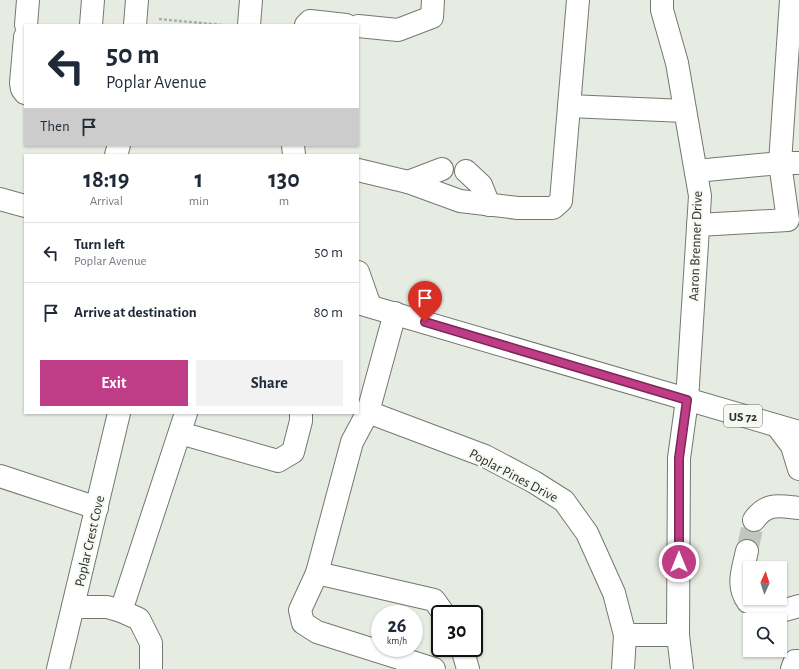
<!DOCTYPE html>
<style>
:root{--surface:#fff;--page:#f2f2f3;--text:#1f2937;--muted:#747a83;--line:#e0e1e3;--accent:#be3d86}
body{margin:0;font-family:"Alegreya Sans",sans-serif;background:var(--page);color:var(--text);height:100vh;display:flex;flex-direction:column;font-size:15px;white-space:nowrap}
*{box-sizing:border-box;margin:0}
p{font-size:13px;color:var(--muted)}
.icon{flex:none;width:22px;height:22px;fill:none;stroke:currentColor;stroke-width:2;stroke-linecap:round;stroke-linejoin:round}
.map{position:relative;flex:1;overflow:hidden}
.side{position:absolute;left:24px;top:154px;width:335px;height:260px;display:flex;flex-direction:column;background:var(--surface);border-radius:0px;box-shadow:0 1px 3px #0004}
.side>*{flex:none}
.guide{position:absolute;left:24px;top:24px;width:335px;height:122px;border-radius:0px;box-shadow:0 1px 3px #0004;background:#fff;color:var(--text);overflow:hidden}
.needle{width:26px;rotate:3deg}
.fabs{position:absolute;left:743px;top:561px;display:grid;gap:8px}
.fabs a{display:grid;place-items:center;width:44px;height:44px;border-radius:0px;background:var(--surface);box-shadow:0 1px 3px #0004;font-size:20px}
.speed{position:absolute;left:371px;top:605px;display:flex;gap:8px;font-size:20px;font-weight:700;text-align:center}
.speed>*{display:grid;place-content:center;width:52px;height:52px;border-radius:50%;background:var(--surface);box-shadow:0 1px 3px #0004;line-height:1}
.speed small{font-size:10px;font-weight:400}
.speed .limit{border:2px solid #111;border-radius:6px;background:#fff;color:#111}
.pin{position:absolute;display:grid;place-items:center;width:34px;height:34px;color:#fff;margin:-41px -17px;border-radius:50% 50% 50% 0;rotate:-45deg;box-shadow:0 0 4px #0007}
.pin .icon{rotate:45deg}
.me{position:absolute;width:44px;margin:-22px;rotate:0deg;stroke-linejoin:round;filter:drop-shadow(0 0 3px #0008)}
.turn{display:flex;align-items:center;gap:14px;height:84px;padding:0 16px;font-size:18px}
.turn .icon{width:52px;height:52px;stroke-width:2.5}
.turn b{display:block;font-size:28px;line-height:34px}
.then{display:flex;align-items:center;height:38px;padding:0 16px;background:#0003;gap:8px;font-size:15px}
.eta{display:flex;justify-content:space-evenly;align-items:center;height:68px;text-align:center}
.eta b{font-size:24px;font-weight:700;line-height:28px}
.action{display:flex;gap:8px;margin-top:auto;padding:8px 16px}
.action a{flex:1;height:46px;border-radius:0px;background:var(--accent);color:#fff;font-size:16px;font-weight:700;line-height:46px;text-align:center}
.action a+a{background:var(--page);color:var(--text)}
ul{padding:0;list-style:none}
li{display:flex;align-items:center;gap:12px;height:60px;padding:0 16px;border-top:1px solid var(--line)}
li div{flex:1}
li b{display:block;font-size:15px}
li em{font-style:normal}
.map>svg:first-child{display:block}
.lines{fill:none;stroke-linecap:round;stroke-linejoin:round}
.minor-tunnel{stroke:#c2c6be;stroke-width:22;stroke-dasharray:22 11;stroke-linecap:butt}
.minor-casing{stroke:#747871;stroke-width:24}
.major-casing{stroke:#747871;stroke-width:24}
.path{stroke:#aaaea7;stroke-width:2.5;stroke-dasharray:3 2;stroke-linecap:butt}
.minor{stroke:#fff;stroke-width:22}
.major{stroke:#fff;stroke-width:22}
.route-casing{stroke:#7c2857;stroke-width:10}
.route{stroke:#be3d86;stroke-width:7}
.labels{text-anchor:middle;stroke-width:4;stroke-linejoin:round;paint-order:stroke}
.shield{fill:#f5f9f1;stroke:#686b66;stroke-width:1}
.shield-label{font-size:13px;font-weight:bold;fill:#2c2e2b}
.street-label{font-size:14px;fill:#2c2e2b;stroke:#f5f9f1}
</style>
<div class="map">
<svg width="799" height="669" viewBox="0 0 799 669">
<rect width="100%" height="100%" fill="#e7ece3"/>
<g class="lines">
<!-- minor-tunnel -->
<path class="minor-tunnel" d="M747 551 754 520"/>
<defs>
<g id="minor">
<path d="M662 0V10L677 63 700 196 687 400 679 458 678 635 682 669"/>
<path d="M26 25 28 0"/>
<path d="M91 25 93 0"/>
<path d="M135 25 137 0"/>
<path d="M249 25 251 0"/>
<path d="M306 25 310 21 346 25"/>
<path d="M358 26 398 30 432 17 433 0"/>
<path d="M25 37 21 83 22 89 25 93"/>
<path d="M569 106 685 111"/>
<path d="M293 145 294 155"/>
<path d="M116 155 119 145"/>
<path d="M358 170 408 182 460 201 518 208H553L561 201 578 0"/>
<path d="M466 171 481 185 489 205"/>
<path d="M696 171 780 163H799"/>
<path d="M408 182 442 169"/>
<path d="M698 225 788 220 780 163 791 0"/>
<path d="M358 272 370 306"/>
<path d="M395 313 368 412 485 456 534 482 564 501 587 533 614 593 625 635 623 669"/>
<path d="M368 412 352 442 317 573 300 610 303 623 317 632 434 669"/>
<path d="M777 426 792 446 799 469"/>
<path d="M180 433 278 461 293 452 301 421V413"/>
<path d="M0 476 97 508"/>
<path d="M754 520C767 502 779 506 799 508"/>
<path d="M747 551C743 570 736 585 748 602L785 610 799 606"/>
<path d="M317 573 434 600 444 614"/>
<path d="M73 607H107L121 611 186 413"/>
<path d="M121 611 139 619 151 643V669"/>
<path d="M625 635H678"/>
<path d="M462 648 468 669"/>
<path d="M58 669 119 413"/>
<path d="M792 669 795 661H799"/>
</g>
<g id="major">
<path d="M0 199 25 206"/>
<path d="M358 303 799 432"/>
</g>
</defs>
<!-- minor casing -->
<use href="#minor" class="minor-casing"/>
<!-- major casing -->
<use href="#major" class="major-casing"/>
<!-- path -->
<path class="path" d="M159 19 222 25"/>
<!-- minor -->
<use href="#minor" class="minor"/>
<!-- major -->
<use href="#major" class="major"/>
</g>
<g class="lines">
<defs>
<path id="route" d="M425 322 687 400 679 458V562"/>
</defs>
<!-- route casing -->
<use href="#route" class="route-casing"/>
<!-- route -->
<use href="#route" class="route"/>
</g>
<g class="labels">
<!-- shield labels -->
<rect class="shield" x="724" y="405" width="38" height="22" rx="3"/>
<g class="shield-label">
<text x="743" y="421">US 72</text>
</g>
<!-- street labels -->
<g class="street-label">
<text transform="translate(695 246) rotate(-88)" y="5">Aaron Brenner Drive</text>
<text transform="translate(514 475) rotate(28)" y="5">Poplar Pines Drive</text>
<text transform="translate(89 541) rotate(-77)" y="5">Poplar Crest Cove</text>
</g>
</g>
</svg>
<div class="fabs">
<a><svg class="needle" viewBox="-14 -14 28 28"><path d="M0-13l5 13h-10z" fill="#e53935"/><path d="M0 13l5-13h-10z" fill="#747a83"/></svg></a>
<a><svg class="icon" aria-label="search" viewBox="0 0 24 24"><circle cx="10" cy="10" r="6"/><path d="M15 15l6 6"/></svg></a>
</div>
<div class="speed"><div>26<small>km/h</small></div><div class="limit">30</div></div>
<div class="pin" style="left:425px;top:322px;background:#d93025"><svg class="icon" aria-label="arrive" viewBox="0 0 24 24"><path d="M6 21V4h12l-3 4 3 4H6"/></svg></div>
<svg class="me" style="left:679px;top:562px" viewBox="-20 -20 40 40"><circle r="17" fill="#be3d86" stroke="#fff" stroke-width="3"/><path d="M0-11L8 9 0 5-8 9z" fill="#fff"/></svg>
<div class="guide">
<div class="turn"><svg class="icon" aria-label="left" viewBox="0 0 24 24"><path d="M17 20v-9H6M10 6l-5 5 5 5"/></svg><div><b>50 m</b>Poplar Avenue</div></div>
<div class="then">Then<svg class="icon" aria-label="arrive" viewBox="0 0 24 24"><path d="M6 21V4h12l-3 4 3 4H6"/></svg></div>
</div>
<section class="side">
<div class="eta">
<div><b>18:19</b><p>Arrival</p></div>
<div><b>1</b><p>min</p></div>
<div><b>130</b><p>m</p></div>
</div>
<ul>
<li><svg class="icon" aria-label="left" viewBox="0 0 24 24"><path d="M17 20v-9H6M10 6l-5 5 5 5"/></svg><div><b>Turn left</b><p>Poplar Avenue</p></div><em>50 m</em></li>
<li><svg class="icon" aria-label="arrive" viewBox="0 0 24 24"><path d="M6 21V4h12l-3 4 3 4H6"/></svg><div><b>Arrive at destination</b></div><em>80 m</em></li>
</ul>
<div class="action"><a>Exit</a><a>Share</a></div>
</section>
</div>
